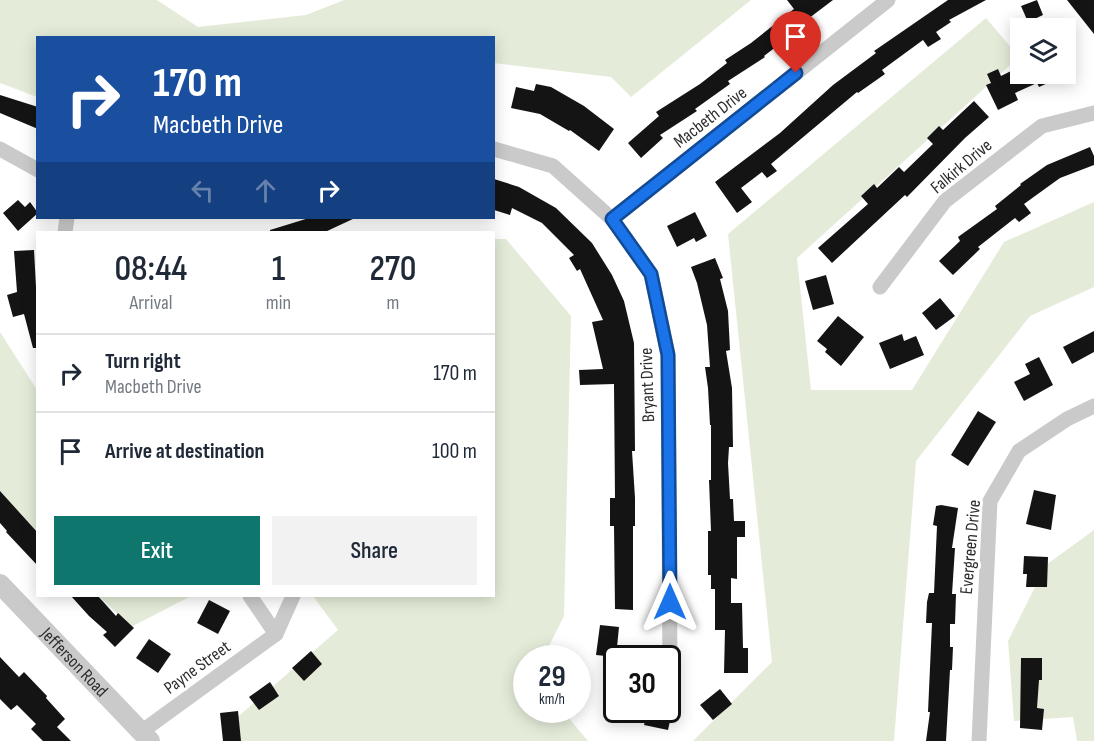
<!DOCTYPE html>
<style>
:root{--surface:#fff;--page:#f2f2f3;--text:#1f2937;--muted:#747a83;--line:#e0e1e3;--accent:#0f766e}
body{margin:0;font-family:"Sofia Sans Condensed",sans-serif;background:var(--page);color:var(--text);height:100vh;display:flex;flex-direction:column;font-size:22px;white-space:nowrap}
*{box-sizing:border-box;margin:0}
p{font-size:20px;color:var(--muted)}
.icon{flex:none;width:33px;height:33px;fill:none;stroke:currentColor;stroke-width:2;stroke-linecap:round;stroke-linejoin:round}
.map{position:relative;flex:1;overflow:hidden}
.side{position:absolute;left:36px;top:231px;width:459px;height:366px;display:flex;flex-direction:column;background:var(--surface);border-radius:0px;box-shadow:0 3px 15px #0003}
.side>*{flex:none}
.hud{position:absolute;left:36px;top:36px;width:459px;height:183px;border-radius:0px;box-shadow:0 3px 15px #0003;background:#1a4fa0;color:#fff;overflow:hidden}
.fabs{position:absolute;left:1010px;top:18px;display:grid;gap:12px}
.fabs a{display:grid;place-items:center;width:66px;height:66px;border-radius:0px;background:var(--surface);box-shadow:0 3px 15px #0003;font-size:30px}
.speed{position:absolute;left:513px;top:645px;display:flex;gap:12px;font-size:30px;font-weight:700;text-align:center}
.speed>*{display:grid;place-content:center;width:78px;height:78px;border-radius:50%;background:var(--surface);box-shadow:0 3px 15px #0003;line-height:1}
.speed small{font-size:15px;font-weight:400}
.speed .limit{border:3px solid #111;border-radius:9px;background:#fff;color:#111}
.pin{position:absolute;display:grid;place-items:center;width:51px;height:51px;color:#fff;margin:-62px -26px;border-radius:50% 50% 50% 0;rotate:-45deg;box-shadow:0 0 6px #0007}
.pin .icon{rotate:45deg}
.me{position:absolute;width:66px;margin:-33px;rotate:0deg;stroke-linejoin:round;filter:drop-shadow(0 0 4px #0008)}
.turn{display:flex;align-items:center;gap:21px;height:126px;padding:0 18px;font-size:27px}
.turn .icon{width:78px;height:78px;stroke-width:2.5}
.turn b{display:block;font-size:42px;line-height:51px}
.lanes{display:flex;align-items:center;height:57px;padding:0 18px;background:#0003;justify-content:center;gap:30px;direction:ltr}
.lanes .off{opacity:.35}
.eta{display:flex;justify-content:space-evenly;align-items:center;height:102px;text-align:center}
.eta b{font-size:36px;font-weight:600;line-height:42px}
.cta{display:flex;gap:12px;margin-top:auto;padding:12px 18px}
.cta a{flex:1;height:69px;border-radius:0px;background:var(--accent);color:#fff;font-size:24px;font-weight:600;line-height:69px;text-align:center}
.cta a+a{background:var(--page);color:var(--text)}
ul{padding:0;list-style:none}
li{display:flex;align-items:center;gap:18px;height:78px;padding:0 18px;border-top:2px solid var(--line)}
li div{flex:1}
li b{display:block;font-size:22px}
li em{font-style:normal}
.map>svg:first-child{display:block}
.green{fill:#e4ecd9}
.building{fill:#141414}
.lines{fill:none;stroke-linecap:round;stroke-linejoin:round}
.minor{stroke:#cacaca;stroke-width:15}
.tertiary{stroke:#cacaca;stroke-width:20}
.route-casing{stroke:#114b97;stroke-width:15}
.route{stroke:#1a73e8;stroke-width:10}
.labels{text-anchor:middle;stroke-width:6;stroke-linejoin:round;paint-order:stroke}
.street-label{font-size:18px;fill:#2d2d2d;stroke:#fff}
</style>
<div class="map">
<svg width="1094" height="741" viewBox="0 0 1094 741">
<rect width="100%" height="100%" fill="#fff"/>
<!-- green -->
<g class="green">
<path d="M0 0H157L198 27 306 15 344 0H751L631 97 611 77 494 63V38H38L37 97 0 83Z"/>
<path d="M986 18 1019 57 797 258 811 390H912L1004 242 1094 202V287L1030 316 916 461 894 741H693L772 662 728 234Z"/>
<path d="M494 239H506L571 316 564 616 543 658H526V710H562L588 741H238L226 727 338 630 313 596H494Z"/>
<path d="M0 332 37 390V536L0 500Z"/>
<path d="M1094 530V741H1077L1073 717 1014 721 1008 641 1046 565Z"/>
<path d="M99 596H191L131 627Z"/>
</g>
<!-- building -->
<g class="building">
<path d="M787 0H833L792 31 794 33 764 56 765 57 728 81 730 84 695 109 697 111 660 135 663 138 641 158 628 143 659 116 656 112 700 84 727 63 725 60 751 43 794 9Z"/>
<path d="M948 0H986L949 20 951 22 936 32 941 39 928 47 923 40 882 70 885 74 858 93 857 92 771 164 777 171 767 178 762 172 741 188 752 202 737 213 715 182 780 133 833 85 876 53 874 51Z"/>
<path d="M1037 0 1043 15 1028 22 1021 6Z"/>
<path d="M1067 0H1094V34Z"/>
<path d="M998 69 1001 76 1015 69 1017 74H1068L1039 87 1037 83 1015 93 1018 100 998 110 986 85 991 83 987 74Z"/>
<path d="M536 84 551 87 584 106 614 129 599 151 570 130 569 131 540 114 511 108 516 87 534 91Z"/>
<path d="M0 95 38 107V129L0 113Z"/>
<path d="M974 101 989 117 965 138 907 197 905 195 832 263 818 248 868 204 861 196 874 184 877 188 899 167 904 172 933 144 927 138 939 126 943 130Z"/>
<path d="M1090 147 1094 156V165L1060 178 1024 204 1031 213 1019 222 1015 218 978 247 980 249 953 275 939 261 960 241 958 237 997 209 995 206 1021 185 1020 184 1047 165Z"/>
<path d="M494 179 519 187 556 208 592 243 612 275 624 301 634 343 635 451H632L635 498V526H633V610L615 609 614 526H610V498H615L614 384 580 385 579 370 603 369 592 322 603 320 580 269 577 271 569 258 574 255 542 223 512 208 510 215 494 210Z"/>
<path d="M18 200 25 207 30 202 38 213 18 231 3 213Z"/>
<path d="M695 212 707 236 696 242 694 238 677 247 667 226Z"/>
<path d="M309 218H355L325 232H270V230Z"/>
<path d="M34 250 36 287H38V348H33L24 314 13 317 7 295 17 292 14 251Z"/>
<path d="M715 258 723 278 720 279 728 311 730 350 726 351 732 388 733 447H729L728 463 730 499H733L734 521H745V537H737V579L731 578V603H742L743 648H748V673H724L725 630H715V589H711V575H708V531H711L709 480H711V425H710L708 388 705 367H710L707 325 697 283 691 267Z"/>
<path d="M826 275 834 304 813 310 805 281Z"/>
<path d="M940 298 955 316 936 330 922 313Z"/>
<path d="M838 316 864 337 841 366 825 352 827 349 817 341Z"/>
<path d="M1094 331V352L1072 364 1063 347Z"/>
<path d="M902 334 904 341 916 336 924 355 890 369 879 343Z"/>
<path d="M1039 357 1053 385 1024 401 1014 382 1030 374 1025 364Z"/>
<path d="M978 411 996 422 968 466 951 455Z"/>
<path d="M1034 490 1056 495 1051 530 1026 524Z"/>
<path d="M0 491 38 533V566L6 532 7 531 0 523Z"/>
<path d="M941 505 958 508 952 548H955L952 594H956L955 624H950V647H953L952 670H950L946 741H926L930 712H928L932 623H926L927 602 929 593H934L937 526 933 525 936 506Z"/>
<path d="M1024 556 1048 557 1047 587H1026L1027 574H1023Z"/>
<path d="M71 596H98L116 616 118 613 134 628 115 647 103 635 107 632 89 616Z"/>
<path d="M209 600 230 611 218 634 197 623Z"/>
<path d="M600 625 619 627 616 657 596 655Z"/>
<path d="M149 639 171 654 158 673 136 658Z"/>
<path d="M311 651 322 664 304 681 292 668Z"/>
<path d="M0 657 19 677 24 672 47 696 46 698 65 719 57 727 71 741H43L31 729 36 724 17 705 11 710 0 699Z"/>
<path d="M1021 658H1042V680H1039L1037 708 1044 709 1042 730 1020 728Z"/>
<path d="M616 674V706L603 681Z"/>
<path d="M270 682 279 696 259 710 249 697Z"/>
<path d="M720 689 732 704 713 720 700 705Z"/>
<path d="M648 710 672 712 668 730 644 725Z"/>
<path d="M238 711 241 741H223L220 713Z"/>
</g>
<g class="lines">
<!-- minor -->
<g class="minor">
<path d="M0 149 38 170"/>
<path d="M494 149 553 166 612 219 651 274 668 355 670 669"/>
<path d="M612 219 888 0"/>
<path d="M65 232 67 218"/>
<path d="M880 287 945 201 1042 126 1094 113"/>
<path d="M250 596 276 634"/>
<path d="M141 732 276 634 293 596"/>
<path d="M979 741 990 501 1019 451 1067 419 1094 406"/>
</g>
<!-- tertiary -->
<path class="tertiary" id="s1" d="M0 584 150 741"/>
</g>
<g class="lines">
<defs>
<path id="route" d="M670 602 668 355 651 274 612 219 796 73"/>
</defs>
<!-- route casing -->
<use href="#route" class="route-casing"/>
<!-- route -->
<use href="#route" class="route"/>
</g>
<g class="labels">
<!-- street labels -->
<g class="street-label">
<text transform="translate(710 117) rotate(-38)" y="6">Macbeth Drive</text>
<text transform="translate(961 166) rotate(-40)" y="6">Falkirk Drive</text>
<text transform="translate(647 385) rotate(-92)" y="6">Bryant Drive</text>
<text transform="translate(970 547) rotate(-85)" y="6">Evergreen Drive</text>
<text dy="6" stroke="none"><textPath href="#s1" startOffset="108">Jefferson Road</textPath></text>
<text transform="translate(197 667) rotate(-36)" y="6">Payne Street</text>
</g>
</g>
</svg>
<div class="fabs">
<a><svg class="icon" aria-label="layers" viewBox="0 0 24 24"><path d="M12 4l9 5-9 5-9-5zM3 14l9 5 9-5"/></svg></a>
</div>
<div class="speed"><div>29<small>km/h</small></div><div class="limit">30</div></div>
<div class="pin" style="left:796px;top:73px;background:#d93025"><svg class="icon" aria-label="arrive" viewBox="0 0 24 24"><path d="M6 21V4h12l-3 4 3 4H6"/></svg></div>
<svg class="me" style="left:670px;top:602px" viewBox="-20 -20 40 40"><path d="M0-17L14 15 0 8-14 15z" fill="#1a73e8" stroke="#fff" stroke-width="4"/></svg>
<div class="hud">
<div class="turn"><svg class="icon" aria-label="right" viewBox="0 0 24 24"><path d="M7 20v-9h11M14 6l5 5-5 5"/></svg><div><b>170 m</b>Macbeth Drive</div></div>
<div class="lanes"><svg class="icon off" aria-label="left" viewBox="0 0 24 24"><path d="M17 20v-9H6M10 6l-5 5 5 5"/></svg><svg class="icon off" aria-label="ahead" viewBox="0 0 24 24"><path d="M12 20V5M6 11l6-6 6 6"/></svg><svg class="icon" aria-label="right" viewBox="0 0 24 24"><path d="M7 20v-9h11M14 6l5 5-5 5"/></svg></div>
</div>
<section class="side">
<div class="eta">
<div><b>08:44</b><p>Arrival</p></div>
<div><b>1</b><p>min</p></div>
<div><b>270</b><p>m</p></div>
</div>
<ul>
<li><svg class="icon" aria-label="right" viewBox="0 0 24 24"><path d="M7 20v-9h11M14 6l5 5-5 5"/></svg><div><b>Turn right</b><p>Macbeth Drive</p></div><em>170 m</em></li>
<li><svg class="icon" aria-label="arrive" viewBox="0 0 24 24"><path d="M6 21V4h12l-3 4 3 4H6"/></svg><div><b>Arrive at destination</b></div><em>100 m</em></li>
</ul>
<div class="cta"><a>Exit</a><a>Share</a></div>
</section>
</div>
